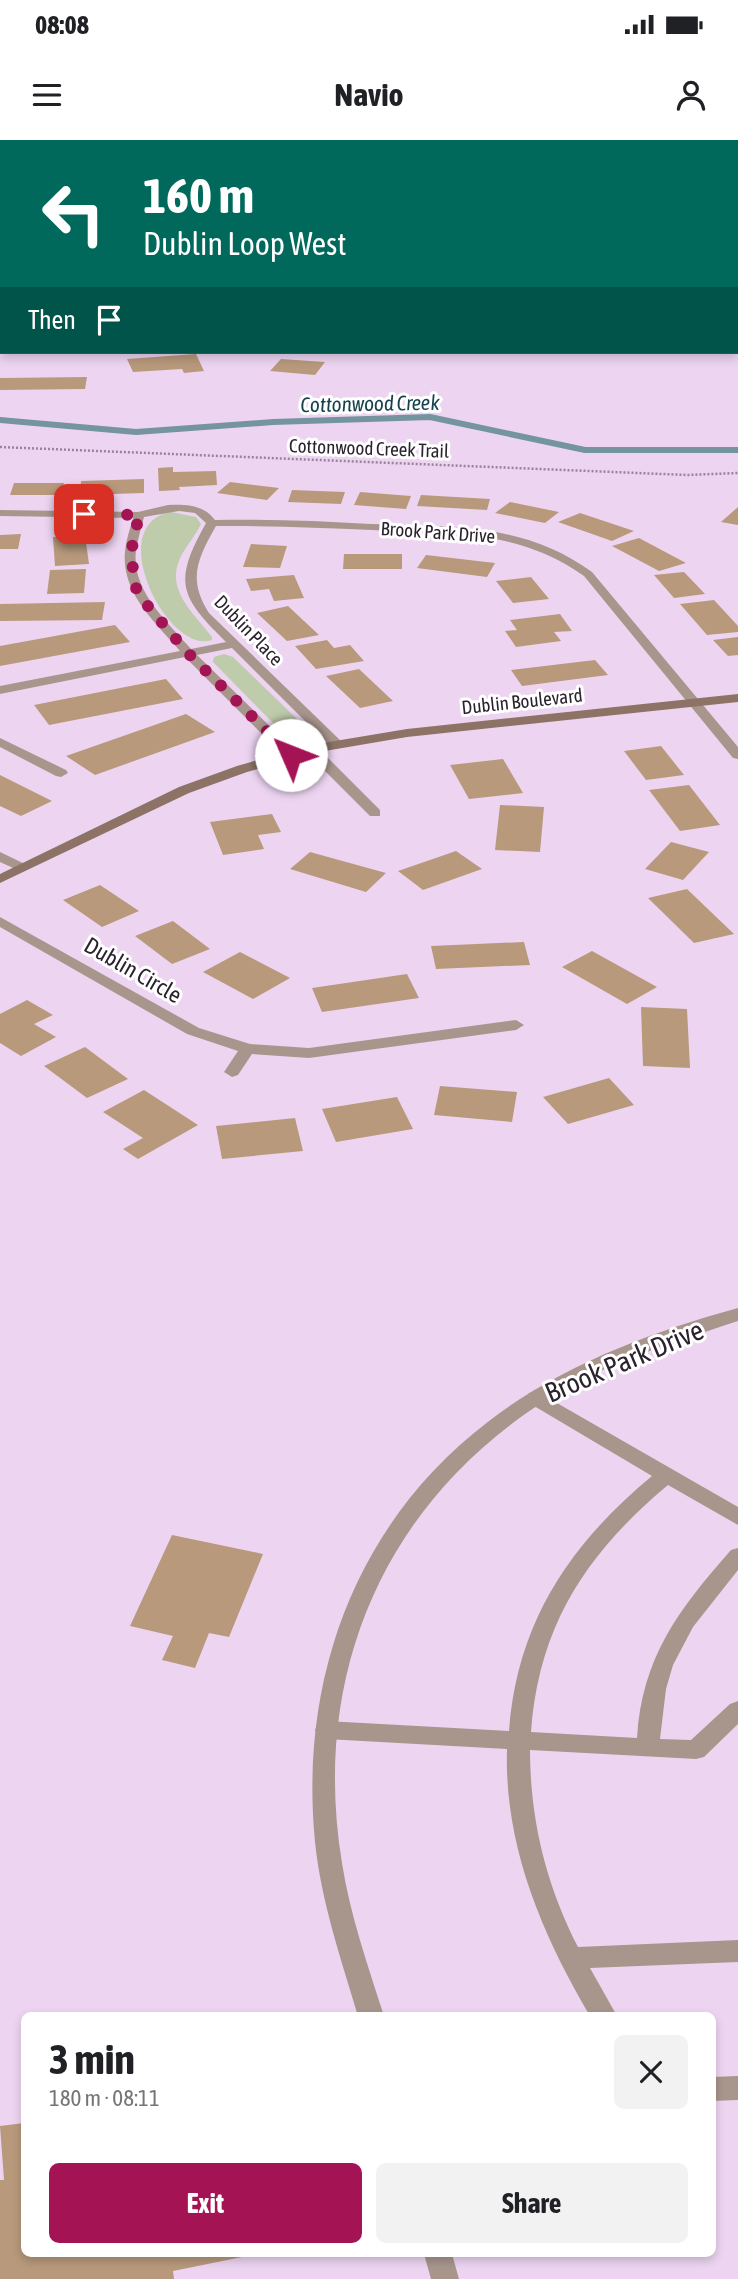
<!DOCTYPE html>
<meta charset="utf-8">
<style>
:root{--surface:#fff;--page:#f2f2f2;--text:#202124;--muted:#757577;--accent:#a41354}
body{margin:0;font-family:"Asap Condensed",sans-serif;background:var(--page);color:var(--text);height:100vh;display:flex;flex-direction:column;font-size:26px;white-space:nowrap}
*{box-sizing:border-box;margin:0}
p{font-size:23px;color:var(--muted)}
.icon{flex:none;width:38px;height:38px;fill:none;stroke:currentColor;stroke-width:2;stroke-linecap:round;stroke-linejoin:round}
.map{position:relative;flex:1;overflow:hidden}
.details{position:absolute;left:21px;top:1872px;width:695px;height:245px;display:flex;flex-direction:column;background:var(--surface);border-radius:10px;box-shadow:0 4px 10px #0003}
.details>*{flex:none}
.top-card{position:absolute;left:0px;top:0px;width:738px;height:214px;box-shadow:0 4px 10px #0003;background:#00695c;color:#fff;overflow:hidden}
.pin{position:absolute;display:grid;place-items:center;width:60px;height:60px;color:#fff;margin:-30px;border-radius:14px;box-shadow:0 4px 10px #0006}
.me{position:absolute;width:77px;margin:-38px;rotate:314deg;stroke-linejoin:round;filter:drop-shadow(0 0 5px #0008)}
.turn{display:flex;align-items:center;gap:24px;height:147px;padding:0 28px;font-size:32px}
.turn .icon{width:91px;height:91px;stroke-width:2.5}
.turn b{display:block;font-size:49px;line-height:60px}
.then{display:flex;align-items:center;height:66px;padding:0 28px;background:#0003;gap:14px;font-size:26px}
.round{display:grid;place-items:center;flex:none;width:74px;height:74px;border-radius:10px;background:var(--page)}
.headline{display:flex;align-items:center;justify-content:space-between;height:119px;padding:0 28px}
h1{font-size:42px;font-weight:700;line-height:52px}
.primary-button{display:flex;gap:14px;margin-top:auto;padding:14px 28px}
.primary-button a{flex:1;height:80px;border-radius:10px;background:var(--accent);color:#fff;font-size:28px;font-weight:700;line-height:80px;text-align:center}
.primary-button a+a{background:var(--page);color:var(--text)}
.status{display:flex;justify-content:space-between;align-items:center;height:49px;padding:0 35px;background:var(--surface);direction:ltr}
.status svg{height:19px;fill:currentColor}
header{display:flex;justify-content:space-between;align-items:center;height:91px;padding:0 28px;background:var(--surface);font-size:32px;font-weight:700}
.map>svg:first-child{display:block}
.green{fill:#beccab}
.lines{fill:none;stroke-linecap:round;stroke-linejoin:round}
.stream{stroke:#7494a0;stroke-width:6}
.building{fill:#b8997c}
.path{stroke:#968599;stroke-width:2.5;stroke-dasharray:2 2;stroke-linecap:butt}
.lane{fill:#a8968d;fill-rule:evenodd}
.street{fill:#a8968d;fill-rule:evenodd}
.secondary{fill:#8c7366;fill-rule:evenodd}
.highway{fill:#674533;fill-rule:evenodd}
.route{stroke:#a41354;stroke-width:12;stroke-dasharray:0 21.6}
.labels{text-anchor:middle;stroke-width:6;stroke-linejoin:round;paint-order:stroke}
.far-street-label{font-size:19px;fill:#2a222c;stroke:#fff}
.far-water-label{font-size:21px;font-style:italic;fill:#15424c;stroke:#fff}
.street-label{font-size:23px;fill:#2a222c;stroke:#fff}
.near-street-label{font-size:28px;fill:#2a222c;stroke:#fff}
</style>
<div class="status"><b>08:08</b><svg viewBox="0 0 49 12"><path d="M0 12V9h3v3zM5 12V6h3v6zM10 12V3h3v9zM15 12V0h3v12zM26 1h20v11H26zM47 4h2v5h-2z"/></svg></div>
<header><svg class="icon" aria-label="menu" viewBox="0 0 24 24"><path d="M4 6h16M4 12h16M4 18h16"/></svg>Navio<svg class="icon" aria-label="person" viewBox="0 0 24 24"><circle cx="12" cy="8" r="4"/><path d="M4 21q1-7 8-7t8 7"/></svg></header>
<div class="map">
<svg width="738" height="2139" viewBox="0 0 738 2139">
<rect width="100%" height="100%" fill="#edd5f2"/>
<!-- green -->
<g class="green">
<path d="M171 372 196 377 201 384C196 395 187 405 181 416 164 450 194 473 212 497V500C168 516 102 384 171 372Z"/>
<path d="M224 514 233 517 299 581 300 587 288 591 277 587 213 522 214 517Z"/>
</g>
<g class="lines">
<!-- stream -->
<path class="stream" d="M0 280 136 292 273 282 430 277 585 310H738"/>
</g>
<!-- building -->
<g class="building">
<path d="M196 214 204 231 184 233 182 229 133 232 127 219Z"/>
<path d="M281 219 325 222 315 235 270 231Z"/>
<path d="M87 237 85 249 0 250V238Z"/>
<path d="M173 327V332L216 331 217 345 179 347 180 350 159 351 158 328Z"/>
<path d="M144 339V353L80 355 81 341Z"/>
<path d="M230 342 279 348 267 360 217 353Z"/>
<path d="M14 343H64L60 355H10Z"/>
<path d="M292 350 345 352 341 364 288 362Z"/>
<path d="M360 352 411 356 406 369 354 365Z"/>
<path d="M421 355 490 359 487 370 417 366Z"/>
<path d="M510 362 559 372 545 383 495 373Z"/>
<path d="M738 367V385L721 382Z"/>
<path d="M580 373 634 391 612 401 558 382Z"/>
<path d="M21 394 18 409H0V395Z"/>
<path d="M85 395 89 424 55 426 53 397Z"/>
<path d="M639 398 686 423 659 431 612 406Z"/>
<path d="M251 404 287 406 280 428 243 427Z"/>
<path d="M344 414H402V429H343Z"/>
<path d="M426 415 495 423 487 437 417 428Z"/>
<path d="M86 429 84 453 47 454 50 430Z"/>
<path d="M684 432 705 454 674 458 654 435Z"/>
<path d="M294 435 304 458 274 461 269 449 251 451 246 439Z"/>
<path d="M531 437 549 459 513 463 496 441Z"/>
<path d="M714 460 738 486V492L707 495 680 464Z"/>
<path d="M105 462 102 480 0 481V464Z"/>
<path d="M288 466 319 495 287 501 257 473Z"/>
<path d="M560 474 572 491 554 492 561 501 516 507 505 491 517 490 510 480Z"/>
<path d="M115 485 130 502 0 526V506Z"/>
<path d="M738 497V515L728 516 713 500Z"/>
<path d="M327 500 334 508 350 505 364 521 316 529 295 506Z"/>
<path d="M595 520 608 535 522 546 511 530Z"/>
<path d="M359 529 393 561 360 568 326 536Z"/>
<path d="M166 539 183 559 49 585 34 565Z"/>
<path d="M186 574 215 592 95 635 66 616Z"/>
<path d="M661 606 684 635 646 640 624 611Z"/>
<path d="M503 619 523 653 469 659 450 625Z"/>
<path d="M0 635 52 661 21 676 0 666Z"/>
<path d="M689 645 720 685 680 691 649 650Z"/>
<path d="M500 665 544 667 540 712 495 710Z"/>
<path d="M272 674 281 692 258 695 264 709 223 715 210 682Z"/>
<path d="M671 702 709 712 683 740 645 729Z"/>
<path d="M456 711 482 729 423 750 398 731Z"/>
<path d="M310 712 386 733 366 752 290 729Z"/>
<path d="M100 745 139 771 102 787 63 760Z"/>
<path d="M687 749 734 794 694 803 648 758Z"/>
<path d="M173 781 210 809 172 824 135 796Z"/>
<path d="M524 802 530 825 436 829 431 806Z"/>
<path d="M592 811 657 847 627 864 562 827Z"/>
<path d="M240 812 290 838 253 859 203 832Z"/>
<path d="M407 834 419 858 322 872 312 848Z"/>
<path d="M27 860 53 875 34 884 56 897 21 916 0 903V874Z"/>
<path d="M641 867 687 869 690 928 643 926Z"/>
<path d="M85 907 128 939 87 958 44 926Z"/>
<path d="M609 938 634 965 568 984 543 957Z"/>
<path d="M440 946 517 952 512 982 434 975Z"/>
<path d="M144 950 198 985 138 1019 123 1009 143 998 103 972Z"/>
<path d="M397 957 413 989 336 1002 322 969Z"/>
<path d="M295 978 303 1011 222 1019 216 986Z"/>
<path d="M172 1395 263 1414 229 1497 209 1493 195 1528 162 1520 173 1496 130 1486Z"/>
<path d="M24 1983V2114H241L242 2117 173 2131 174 2139H0V2040H4L0 1986Z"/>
</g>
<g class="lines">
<!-- path -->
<path class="path" d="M0 307 687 335 738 333"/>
<!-- lane -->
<g class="lane">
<path d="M0 598 66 630 68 633 61 637 56 636 0 607Z"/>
<path d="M0 712 27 725 29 728 22 732 0 722Z"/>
<path d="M536 1251 738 1367V1385L668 1345C587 1413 539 1484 531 1592L637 1598C642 1517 679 1469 731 1410L738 1408V1430L693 1487 673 1525 666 1549 660 1599 691 1600 730 1564 738 1561V1584L704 1617 696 1619 530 1610C530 1679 546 1745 578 1807L738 1800V1822L590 1828 617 1876H590C542 1794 504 1706 507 1609L326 1599 318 1596 315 1590 318 1584 326 1581 509 1591C517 1482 570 1404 652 1336L529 1263 526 1258 529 1253Z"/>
<path d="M738 1936V1960L712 1961V1937Z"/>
</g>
<!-- street -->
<g class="street">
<path d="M640 0 658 2H642Z"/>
<rect x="737" y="4" width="1" height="4"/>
<path d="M0 80H2L0 85Z"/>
<rect x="0" y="94" width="2" height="5"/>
<rect x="737" y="145" width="1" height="6"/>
<rect x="0" y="204" width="2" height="6"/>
<path d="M168 365C186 364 204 365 215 380 267 379 319 381 371 384 451 387 523 382 592 432L738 607V619L733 618 584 436C518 389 450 394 372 390 326 388 279 386 232 386H216C198 418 187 439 209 473L341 601V607H331L232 508 197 515 296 612V618H286L185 517 0 554V546L180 511C155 482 121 453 125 411 126 400 130 389 133 378L0 376V370L138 372ZM179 371 195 373 206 383C173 442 179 456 226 502L191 509C167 481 131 451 136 410 138 399 141 388 144 377Z"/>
<path d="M311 605 316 606 380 670V676H370L306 612 304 609Z"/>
<path d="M0 777 199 888 250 904 309 908 516 880 524 885 516 890 309 918 252 914 238 935 232 937 224 932 238 911 187 894 0 787Z"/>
<path d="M738 1168V1181C672 1203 602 1224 543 1262 383 1365 311 1536 342 1723 350 1775 368 1826 384 1876H358C341 1819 321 1761 315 1702 299 1538 356 1382 489 1281 560 1226 651 1192 738 1168Z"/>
<path d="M424 2114H452L459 2139H431Z"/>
</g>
<!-- secondary -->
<path class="secondary" d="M738 554V562L407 597 313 613 247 632 189 653 0 743V734L179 647 237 626 311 605 407 589Z"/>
<!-- highway -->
<g class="highway">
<path d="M0 0H9L2 3Z"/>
<path d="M141 0H173L140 2Z"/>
</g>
</g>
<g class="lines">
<!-- route -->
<path class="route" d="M84 374 139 375 131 412 135 446 141 458 188 513 291 615"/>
</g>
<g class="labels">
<!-- far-street labels -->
<g class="far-street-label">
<text transform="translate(369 308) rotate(2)" y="7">Cottonwood Creek Trail</text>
<text transform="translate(438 392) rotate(4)" y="7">Brook Park Drive</text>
<text transform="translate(249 490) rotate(46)" y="7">Dublin Place</text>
<text transform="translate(522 561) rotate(-6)" y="7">Dublin Boulevard</text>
</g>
<!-- far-water labels -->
<g class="far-water-label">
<text transform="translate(370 264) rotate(-1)" y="7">Cottonwood Creek</text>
</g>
<!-- street labels -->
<g class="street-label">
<text transform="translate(133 830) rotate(30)" y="8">Dublin Circle</text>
</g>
<!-- near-street labels -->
<g class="near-street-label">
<text transform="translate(624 1221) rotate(-23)" y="10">Brook Park Drive</text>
</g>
</g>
</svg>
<div class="pin" style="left:84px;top:374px;background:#d93025"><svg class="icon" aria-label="arrive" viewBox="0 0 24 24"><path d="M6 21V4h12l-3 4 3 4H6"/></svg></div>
<svg class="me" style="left:291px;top:615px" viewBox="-20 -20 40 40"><circle r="19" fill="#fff"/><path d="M0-13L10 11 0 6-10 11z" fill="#a41354"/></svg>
<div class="top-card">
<div class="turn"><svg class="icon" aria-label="left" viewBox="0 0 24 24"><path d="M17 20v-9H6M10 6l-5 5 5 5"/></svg><div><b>160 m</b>Dublin Loop West</div></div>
<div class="then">Then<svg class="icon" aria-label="arrive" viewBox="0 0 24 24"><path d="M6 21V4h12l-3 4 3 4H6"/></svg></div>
</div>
<section class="details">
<div class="headline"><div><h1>3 min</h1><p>180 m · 08:11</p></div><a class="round"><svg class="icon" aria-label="close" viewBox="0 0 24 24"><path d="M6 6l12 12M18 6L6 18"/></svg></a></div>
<div class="primary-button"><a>Exit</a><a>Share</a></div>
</section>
</div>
